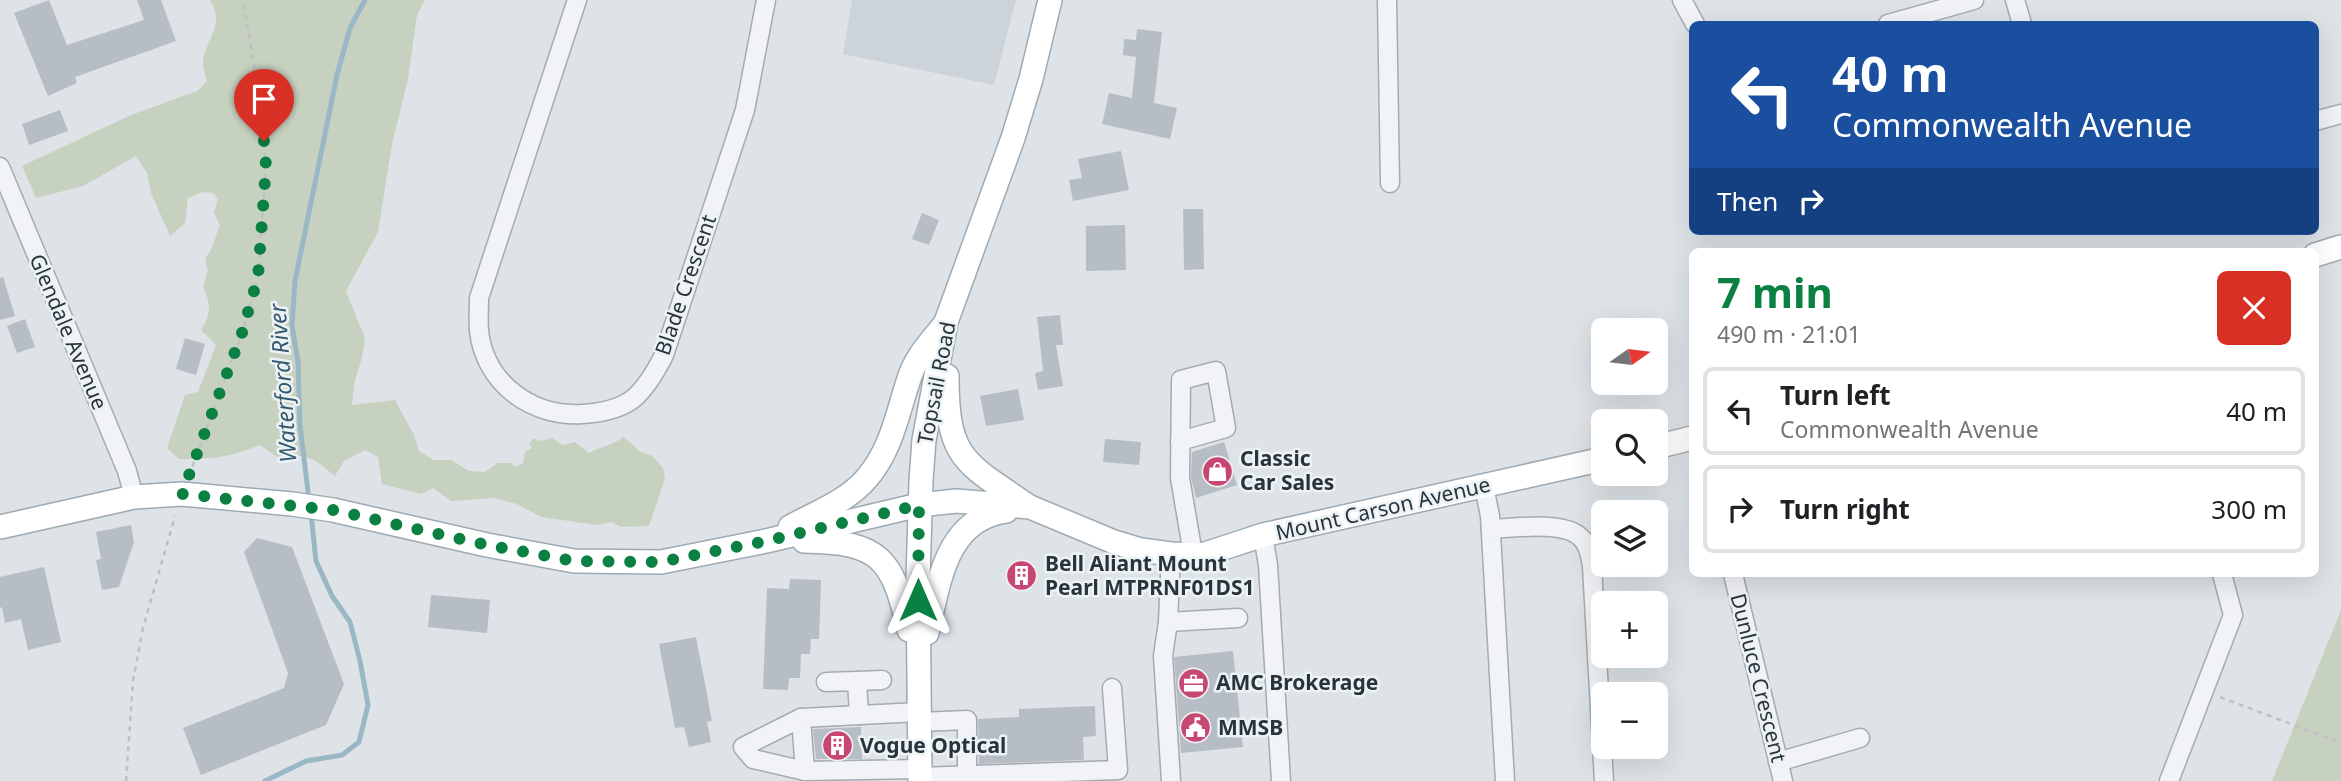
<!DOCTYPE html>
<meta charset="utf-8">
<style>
:root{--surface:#fff;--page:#f2f2f2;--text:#202124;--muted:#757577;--line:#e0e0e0;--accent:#0b8043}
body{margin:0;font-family:"Noto Sans",sans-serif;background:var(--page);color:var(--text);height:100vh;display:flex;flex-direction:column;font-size:26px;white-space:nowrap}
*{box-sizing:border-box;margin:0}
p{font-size:23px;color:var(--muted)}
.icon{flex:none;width:38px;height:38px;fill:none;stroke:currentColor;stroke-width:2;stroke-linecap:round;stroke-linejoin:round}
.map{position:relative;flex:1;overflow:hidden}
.panel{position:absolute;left:1689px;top:248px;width:630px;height:329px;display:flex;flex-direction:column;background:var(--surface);border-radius:10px;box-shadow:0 7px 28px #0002}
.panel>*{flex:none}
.hud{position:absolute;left:1689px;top:21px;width:630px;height:214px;border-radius:10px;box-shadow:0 7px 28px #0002;background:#1a4fa0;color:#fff;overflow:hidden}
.needle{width:46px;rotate:76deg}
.fabs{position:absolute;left:1591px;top:318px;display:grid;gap:14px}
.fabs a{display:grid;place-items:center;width:77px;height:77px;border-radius:10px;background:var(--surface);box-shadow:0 7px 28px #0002;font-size:35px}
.pin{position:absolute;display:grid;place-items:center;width:60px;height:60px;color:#fff;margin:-72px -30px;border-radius:50% 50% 50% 0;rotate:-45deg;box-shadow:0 0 7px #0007}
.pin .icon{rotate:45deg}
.me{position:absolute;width:77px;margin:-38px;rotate:0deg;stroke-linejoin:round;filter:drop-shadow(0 0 5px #0008)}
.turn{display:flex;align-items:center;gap:24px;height:147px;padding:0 28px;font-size:32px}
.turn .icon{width:91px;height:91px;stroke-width:2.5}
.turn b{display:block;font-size:49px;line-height:60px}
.then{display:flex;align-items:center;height:66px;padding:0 28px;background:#0003;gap:14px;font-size:26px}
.round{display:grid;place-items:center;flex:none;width:74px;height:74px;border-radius:10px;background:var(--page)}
.headline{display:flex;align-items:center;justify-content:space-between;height:119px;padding:0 28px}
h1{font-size:42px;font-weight:700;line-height:52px;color:var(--accent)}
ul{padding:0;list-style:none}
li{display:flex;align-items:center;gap:21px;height:88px;margin:0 14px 10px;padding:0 14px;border:4px solid var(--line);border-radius:10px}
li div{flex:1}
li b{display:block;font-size:26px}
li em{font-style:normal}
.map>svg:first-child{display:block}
.built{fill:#ccd3d9}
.green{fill:#c7d1c0}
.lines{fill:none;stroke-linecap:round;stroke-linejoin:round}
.stream{stroke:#9ab7c6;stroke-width:5}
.building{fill:#b6bdc4}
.minor-casing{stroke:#a4abb1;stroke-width:21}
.major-casing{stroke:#9eaab2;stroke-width:26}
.path{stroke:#bdc1c6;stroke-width:2.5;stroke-dasharray:5 5;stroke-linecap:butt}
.minor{stroke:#f1f3f6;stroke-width:18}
.major{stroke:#fff;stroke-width:23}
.route{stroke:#0b8043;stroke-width:12;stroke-dasharray:0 21.6}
.labels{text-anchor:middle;stroke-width:5;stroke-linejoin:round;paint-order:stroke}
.street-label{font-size:21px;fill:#28343d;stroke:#edf2f5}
.poi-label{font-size:21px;font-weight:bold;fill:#28343d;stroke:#edf2f5;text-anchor:start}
.water-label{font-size:23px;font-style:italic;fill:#34596f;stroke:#edf2f5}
</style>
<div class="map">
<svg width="2341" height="781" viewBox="0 0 2341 781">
<rect width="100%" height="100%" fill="#dee3e7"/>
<!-- built -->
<path class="built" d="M852 0H1016L994 85 843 54Z"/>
<!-- green -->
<g class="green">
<path d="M210 0H425L417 15 408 79 392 144 378 232 346 291 365 338 362 358 354 384 352 405 395 400 414 435 419 451 434 460H451L469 471 485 472 498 463H510L516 467 523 463 525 452 532 448 529 444 533 438 541 441 552 438 562 445 575 442 589 453C602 446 611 446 624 437L639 451 652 456 663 468 665 478 649 526 621 527 612 522 598 525 541 517 517 504 494 498 451 501 433 488 421 494 382 484 378 457 365 450 344 461 335 476C315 459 306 451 280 459L260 445C228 458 213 459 179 459L167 448 185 395 198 392 216 345 201 330C211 314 211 303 203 286L208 271 205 258C214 249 214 238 220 226L214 212 218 199 213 193 202 192 188 198 185 223 170 236 151 193 147 173 136 156 83 186 36 198 22 166 131 115 197 91 207 81C205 74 202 66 203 59 208 37 225 23 210 0Z"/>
<path d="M2341 610V781H2272Z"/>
</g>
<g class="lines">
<!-- stream -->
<g class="stream">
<path d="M309 500 300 425 298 362 292 326 295 281 337 75 350 28 365 0"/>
<path d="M265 781 306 761 342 755 359 742 368 705 360 661 350 622 332 596 316 561 311 514"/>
</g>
</g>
<!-- building -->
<g class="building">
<path d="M49 0 67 45 144 20 137 0H161L176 41 75 77 77 83 48 96 14 13Z"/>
<path d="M1137 29 1162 32 1154 103 1177 108 1170 139 1102 124 1109 93 1132 98 1136 57 1123 55 1124 39 1136 40Z"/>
<path d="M60 110 68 131 29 145 22 124Z"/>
<path d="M1121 151 1129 190 1073 201 1069 180 1082 178 1078 159Z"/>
<path d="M1183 209H1203L1204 269 1184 270Z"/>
<path d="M922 213 939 220 929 245 912 239Z"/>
<path d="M1125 225 1126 270 1086 271V226Z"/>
<path d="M3 277 15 316 0 320V278Z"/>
<path d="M1060 315 1063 345H1056L1063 386 1038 390 1035 373 1043 371 1037 317Z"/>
<path d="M25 319 35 347 17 353 7 326Z"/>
<path d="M185 338 205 344 196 375 176 369Z"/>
<path d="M1018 389 1024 420 986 426 980 396Z"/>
<path d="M1105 439 1141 442 1139 465 1103 462Z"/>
<path d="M1224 442 1237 485 1196 498 1191 477 1192 452Z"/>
<path d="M131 525 134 542 119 587 102 590 96 560 101 559 96 532Z"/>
<path d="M257 538 292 547 344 684 326 725 201 775 183 728 284 688 288 673 244 552Z"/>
<path d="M44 567 61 642 28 650 21 619 5 623 2 607 0 608V577Z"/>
<path d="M790 579 821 580 819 639H811L810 654H801L800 678H789L788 690 763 689 767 588 789 589Z"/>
<path d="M431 595 490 600 487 633 428 627Z"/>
<path d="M696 637 712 721 707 722 711 742 689 747 684 727 675 728 659 644Z"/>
<path d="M1233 651 1243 747 1181 753 1174 657Z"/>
<path d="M1095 706 1096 736 1083 737 1084 760 979 764 978 719 1019 717V709Z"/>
<path d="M861 727 862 759H816L813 729Z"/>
</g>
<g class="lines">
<defs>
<g id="minor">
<path d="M577 0 479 298C479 309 478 320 479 331 485 383 531 417 582 414 600 413 618 410 633 399 647 387 656 371 664 355L745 110 766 0"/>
<path d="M1387 0 1390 183"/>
<path d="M1682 0 1695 24"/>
<path d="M2015 0 2022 24"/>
<path d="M1888 24 1974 0"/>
<path d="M2315 121 2341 114"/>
<path d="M0 167 127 471 134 497"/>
<path d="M1180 441 1226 428 1216 371 1181 380 1180 478 1193 554"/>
<path d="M1484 486 1490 516 1505 781"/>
<path d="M1491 529C1513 528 1562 521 1579 536 1588 543 1590 554 1592 566L1604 781"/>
<path d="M1263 535 1268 565 1281 781"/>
<path d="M1171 554 1168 622 1238 618"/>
<path d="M1733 574 1783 781"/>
<path d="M1168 622 1163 656 1171 781"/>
<path d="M857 681 882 680"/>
<path d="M826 682 857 681 859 715"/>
<path d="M919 712 801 718 805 771 920 769"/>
<path d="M801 718 743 747 753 759 805 771"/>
<path d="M920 722 967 720V774"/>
<path d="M1778 762 1860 738"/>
<path d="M920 777 1118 770 1112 688"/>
<path d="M2169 781 2233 615 2222 574"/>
</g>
<g id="major">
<path d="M2315 255 2341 247"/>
<path d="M947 376C947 459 964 462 1028 506"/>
<path d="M1656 447 1692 438"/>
<path d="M0 527 134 497 182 494 292 504 333 510 487 545 574 561 661 562 766 541 919 505 956 501 1030 507 1114 542 1141 550 1171 554 1202 555 1263 535 1603 459"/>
<path d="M790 527C815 513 848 501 867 478 893 448 898 409 911 373 918 355 932 340 945 324"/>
<path d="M804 541C881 542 892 558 909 630"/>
<path d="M927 633C939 584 945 519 1006 511"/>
<path d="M920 781 918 577 921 481 924 440 946 322 1013 138 1031 79 1050 0"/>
</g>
</defs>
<!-- minor casing -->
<use href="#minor" class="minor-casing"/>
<!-- major casing -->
<use href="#major" class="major-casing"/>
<!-- path -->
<g class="path">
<path d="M189 476 242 333 258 277 266 166 258 90 243 0"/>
<path d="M2220 697 2341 743"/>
<path d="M126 781 133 681 143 628 175 516"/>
</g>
<!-- minor -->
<use href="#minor" class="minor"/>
<!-- major -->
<use href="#major" class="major"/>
</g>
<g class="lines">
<!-- route -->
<path class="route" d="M264 141 266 166 258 277 242 333 182 494 333 510 487 545 574 561 661 562 766 541 919 505 918 600"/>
</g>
<!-- icons -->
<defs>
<symbol id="shop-disc" viewBox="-11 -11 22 22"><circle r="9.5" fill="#c84772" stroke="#edf2f5"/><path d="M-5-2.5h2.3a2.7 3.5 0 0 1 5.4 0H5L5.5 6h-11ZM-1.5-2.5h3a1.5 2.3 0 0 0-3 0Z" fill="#fff"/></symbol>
<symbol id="building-disc" viewBox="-11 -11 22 22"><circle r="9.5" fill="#c84772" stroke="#edf2f5"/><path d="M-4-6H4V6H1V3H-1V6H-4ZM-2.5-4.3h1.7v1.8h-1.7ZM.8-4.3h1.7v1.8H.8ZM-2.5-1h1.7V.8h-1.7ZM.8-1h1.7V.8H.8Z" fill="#fff"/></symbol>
<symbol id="office-disc" viewBox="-11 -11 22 22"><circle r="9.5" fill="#c84772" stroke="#edf2f5"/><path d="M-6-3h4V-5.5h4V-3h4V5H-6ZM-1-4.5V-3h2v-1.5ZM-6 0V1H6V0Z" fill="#fff"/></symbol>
<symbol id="civic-disc" viewBox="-11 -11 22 22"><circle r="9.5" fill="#c84772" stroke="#edf2f5"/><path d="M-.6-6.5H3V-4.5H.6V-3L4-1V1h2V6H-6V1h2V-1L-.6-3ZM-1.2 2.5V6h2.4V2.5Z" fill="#fff"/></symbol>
</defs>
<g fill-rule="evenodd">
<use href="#shop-disc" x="1200" y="454" width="35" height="35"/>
<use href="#building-disc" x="1004" y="558" width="35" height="35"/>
<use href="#office-disc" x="1176" y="666" width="35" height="35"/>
<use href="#civic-disc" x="1178" y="710" width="35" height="35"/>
<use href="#building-disc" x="820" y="728" width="35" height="35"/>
</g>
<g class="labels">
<!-- street labels -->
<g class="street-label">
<text transform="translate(686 285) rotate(-71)" y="7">Blade Crescent</text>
<text transform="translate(68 332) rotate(67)" y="7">Glendale Avenue</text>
<text transform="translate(937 383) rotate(-79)" y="7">Topsail Road</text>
<text transform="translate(1383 509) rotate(-13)" y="7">Mount Carson Avenue</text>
<text transform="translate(1758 678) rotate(76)" y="7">Dunluce Crescent</text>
</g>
<!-- poi labels -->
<g class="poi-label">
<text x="1240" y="466">Classic<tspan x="1240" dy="24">Car Sales</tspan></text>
<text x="1045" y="571">Bell Aliant Mount<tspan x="1045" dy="24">Pearl MTPRNF01DS1</tspan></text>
<text x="1216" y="690">AMC Brokerage</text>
<text x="1218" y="735">MMSB</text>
<text x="860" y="753">Vogue Optical</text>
</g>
<!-- water labels -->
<g class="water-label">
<text transform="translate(283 383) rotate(-94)" y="8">Waterford River</text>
</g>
</g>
</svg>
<div class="fabs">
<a><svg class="needle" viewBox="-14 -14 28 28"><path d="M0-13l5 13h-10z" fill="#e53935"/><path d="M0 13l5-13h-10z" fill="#757577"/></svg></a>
<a><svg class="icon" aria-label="search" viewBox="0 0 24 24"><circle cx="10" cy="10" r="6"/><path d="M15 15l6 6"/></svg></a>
<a><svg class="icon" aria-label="layers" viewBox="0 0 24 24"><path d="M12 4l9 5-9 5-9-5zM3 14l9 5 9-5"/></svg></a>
<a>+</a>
<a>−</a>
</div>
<div class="pin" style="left:264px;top:141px;background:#d93025"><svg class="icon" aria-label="arrive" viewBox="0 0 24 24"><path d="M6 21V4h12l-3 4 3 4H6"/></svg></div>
<svg class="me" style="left:918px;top:600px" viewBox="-20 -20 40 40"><path d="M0-17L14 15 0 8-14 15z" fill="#0b8043" stroke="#fff" stroke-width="4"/></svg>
<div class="hud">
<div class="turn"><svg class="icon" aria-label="left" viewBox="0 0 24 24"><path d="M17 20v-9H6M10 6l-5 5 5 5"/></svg><div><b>40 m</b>Commonwealth Avenue</div></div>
<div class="then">Then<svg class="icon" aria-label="right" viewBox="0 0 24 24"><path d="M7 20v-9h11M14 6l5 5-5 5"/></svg></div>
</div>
<section class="panel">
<div class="headline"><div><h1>7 min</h1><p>490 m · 21:01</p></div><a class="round" style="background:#d93025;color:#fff"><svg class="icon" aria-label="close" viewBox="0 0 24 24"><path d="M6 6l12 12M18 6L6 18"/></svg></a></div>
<ul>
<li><svg class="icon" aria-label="left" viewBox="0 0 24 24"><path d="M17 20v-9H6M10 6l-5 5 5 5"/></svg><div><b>Turn left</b><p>Commonwealth Avenue</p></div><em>40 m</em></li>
<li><svg class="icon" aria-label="right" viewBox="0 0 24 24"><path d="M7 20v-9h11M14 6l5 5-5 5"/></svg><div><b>Turn right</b></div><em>300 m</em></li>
</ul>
</section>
</div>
